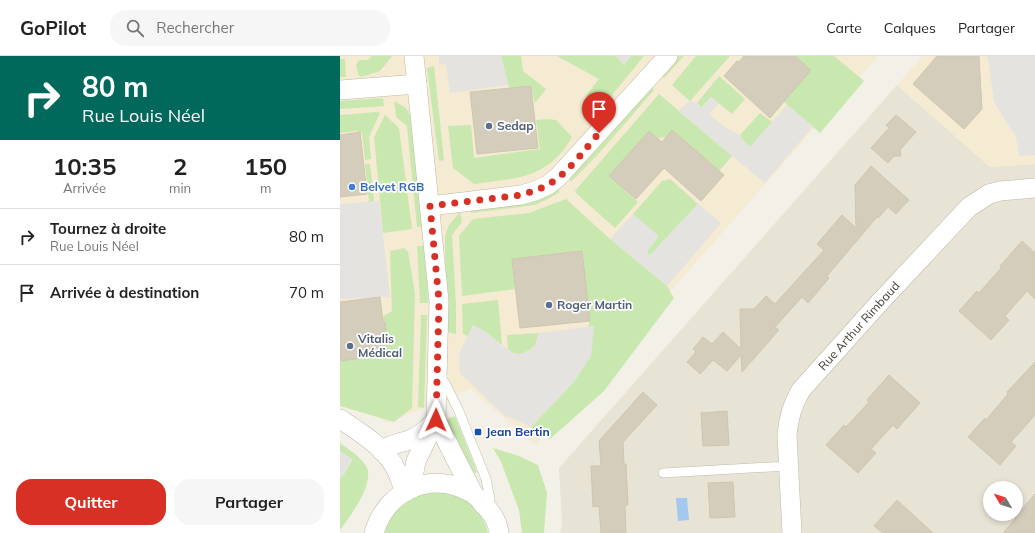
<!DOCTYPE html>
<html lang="fr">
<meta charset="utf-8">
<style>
:root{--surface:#fff;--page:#f6f6f6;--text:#222;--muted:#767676;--line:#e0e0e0;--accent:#d93025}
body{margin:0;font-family:Mulish,sans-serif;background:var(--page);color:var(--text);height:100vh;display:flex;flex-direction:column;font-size:15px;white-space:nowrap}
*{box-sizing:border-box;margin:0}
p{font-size:13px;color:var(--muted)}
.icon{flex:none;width:22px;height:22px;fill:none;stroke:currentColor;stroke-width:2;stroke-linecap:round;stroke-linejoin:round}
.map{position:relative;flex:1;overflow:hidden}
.sheet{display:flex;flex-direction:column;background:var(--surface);width:340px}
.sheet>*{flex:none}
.banner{background:#00695c;color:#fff;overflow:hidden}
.needle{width:26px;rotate:309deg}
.fabs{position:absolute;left:643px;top:425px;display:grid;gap:8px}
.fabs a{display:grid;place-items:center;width:40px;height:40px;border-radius:50%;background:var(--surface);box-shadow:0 2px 6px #0003;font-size:20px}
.pin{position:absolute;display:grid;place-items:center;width:34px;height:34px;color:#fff;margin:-41px -17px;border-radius:50% 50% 50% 0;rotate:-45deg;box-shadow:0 0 4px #0007}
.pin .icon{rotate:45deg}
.me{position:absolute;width:44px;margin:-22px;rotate:1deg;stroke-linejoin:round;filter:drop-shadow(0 0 3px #0008)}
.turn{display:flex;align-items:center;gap:14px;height:84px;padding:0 16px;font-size:18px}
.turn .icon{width:52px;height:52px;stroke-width:2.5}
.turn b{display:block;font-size:28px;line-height:34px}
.eta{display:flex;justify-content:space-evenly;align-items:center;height:68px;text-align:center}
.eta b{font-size:24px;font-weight:700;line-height:28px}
.button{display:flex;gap:8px;margin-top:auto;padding:8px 16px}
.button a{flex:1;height:46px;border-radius:16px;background:var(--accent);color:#fff;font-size:16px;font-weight:700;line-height:46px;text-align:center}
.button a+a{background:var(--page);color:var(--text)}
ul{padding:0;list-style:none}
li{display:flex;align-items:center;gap:12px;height:56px;padding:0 16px;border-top:1px solid var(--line)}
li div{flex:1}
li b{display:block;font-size:15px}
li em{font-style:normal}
header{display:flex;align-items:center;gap:24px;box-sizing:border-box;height:56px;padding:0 20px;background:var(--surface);border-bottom:1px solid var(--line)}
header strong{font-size:19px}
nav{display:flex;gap:22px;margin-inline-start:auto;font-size:14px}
.search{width:280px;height:36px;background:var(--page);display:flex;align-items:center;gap:10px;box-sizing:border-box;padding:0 14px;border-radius:16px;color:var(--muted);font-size:15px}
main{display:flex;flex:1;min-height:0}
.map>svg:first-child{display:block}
.residential{fill:#e7e3d5;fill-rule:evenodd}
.commercial{fill:#f5ead2}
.green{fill:#c9e8af}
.parking{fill:#e4e3df}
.water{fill:#a3c9f0}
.building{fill:#d5cdbc;stroke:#d0c6af}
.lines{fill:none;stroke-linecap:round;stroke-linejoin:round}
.service-casing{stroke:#bfb9a9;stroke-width:10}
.minor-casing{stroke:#bfb9a9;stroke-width:20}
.service{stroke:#fff;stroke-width:9}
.minor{stroke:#fff;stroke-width:19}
.route{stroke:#d93025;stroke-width:7;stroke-dasharray:0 12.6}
.service-dot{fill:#5c6f8a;stroke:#fff;stroke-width:1.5}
.shop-dot{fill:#3f7fe0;stroke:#fff;stroke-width:1.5}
.transit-dot{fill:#1a4fb4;stroke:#fff;stroke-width:1.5}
.labels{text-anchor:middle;stroke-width:3.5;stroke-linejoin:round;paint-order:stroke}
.service-label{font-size:12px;font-weight:bold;fill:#4e5e75;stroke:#fff;text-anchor:start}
.shop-label{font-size:12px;font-weight:bold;fill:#366cbe;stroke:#fff;text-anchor:start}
.street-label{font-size:12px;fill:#464136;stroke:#fff}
.transit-label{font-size:12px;font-weight:bold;fill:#164399;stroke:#fff;text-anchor:start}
</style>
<header>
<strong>GoPilot</strong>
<div class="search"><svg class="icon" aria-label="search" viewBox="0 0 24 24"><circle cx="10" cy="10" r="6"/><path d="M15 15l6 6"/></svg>Rechercher</div>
<nav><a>Carte</a><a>Calques</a><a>Partager</a></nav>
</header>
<main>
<section class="sheet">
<div class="banner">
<div class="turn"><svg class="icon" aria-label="right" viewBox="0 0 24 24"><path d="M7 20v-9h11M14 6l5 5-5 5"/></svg><div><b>80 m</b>Rue Louis Néel</div></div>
</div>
<div class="eta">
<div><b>10:35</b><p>Arrivée</p></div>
<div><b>2</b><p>min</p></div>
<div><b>150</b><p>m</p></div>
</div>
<ul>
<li><svg class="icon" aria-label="right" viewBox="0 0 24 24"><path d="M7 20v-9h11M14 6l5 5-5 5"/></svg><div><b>Tournez à droite</b><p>Rue Louis Néel</p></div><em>80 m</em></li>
<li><svg class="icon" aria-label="arrive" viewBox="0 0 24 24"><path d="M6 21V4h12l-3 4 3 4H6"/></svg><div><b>Arrivée à destination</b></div><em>70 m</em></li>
</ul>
<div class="button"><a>Quitter</a><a>Partager</a></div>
</section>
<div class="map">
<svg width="695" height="477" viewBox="0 0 695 477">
<rect width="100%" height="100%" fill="#f3f1e7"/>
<!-- residential -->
<path class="residential" d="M557 29 650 111 695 108V477H220L222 468 219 412ZM650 432H676V458H650Z"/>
<!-- commercial -->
<g class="commercial">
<path d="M0 0H538L195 389 131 333 47 367 0 331Z"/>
<path d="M582 0H695V108L650 111 557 29Z"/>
</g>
<!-- green -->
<g class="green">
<path d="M32 0H52L40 15 21 21 18 18 16 9 19 4H28Z"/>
<path d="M161 0H181L183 15 206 33 195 47 191 30 169 32Z"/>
<path d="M217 0H276L284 8 291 0H304L262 51 246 40 259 23Z"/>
<path d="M338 0H344L324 22 321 19Z"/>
<path d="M356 0H390L350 45 332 29Z"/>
<path d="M455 0H494L524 25 480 77 444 46 451 38Z"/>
<path d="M0 3H5L6 21H0Z"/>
<path d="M94 10 104 104 99 105 87 12Z"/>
<path d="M379 20 405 43 392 58 371 41 361 52 357 47Z"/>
<path d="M311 31 314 34 261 95 231 126 229 121Z"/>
<path d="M319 38 392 100 379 115 332 74 326 81 316 82 309 75 269 120 298 146 275 172 237 138 235 135Z"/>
<path d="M43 42 44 50 0 53V45Z"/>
<path d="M54 45 66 52 71 61 83 170 77 171 67 70 56 61Z"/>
<path d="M37 56 40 57 29 81 31 103 25 104 22 77 16 75 0 77V59Z"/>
<path d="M420 57 432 66 410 91 405 87 400 79Z"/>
<path d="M45 59 59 72 72 173 43 177 34 81Z"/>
<path d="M207 63 216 64 232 81C208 123 177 122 134 128L113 112 108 70 131 69 134 102 200 93 196 64Z"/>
<path d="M25 108H30L34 145 29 146Z"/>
<path d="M330 123 358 148 309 200 307 196 293 158 322 125Z"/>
<path d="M217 131 220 136 208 143 195 149 131 157 130 152Z"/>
<path d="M226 143 270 183 327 230 334 242 264 335 210 383 195 377 191 371 234 326 253 270 248 271 250 265 242 196 172 203 175 233 122 240 119 180 133 163 189 157Z"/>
<path d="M120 156 122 166 112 179 116 248V278L106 276 105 180 109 169Z"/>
<path d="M77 190H86L88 247H80Z"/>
<path d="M64 192 68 196 75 237 72 352 54 366 0 350V305L46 296 44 275 46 274 42 261 52 255 50 195Z"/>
<path d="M158 244 162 289 144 275 133 269 128 280 123 278 122 248Z"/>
<path d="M81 259H87L84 352 78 351Z"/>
<path d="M198 277 196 288 190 294 180 298 173 297 168 293 167 279Z"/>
<path d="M115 360 137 416 136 417 130 414 109 377 107 363Z"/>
<path d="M0 387C8 393 20 400 26 410 36 426 10 461 0 474V422L4 418 12 404 0 395Z"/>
<path d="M153 392 179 400 198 409 207 437 204 477H182L179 454 161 406Z"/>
<path d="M93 434C98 435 104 435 109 436 128 440 144 458 148 477H44C55 450 65 441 93 434Z"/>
</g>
<!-- parking -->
<g class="parking">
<path d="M99 0H161L168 29 110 37 106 8 99 9Z"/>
<path d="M276 0H291L284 9Z"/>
<path d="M646 0H695V99L679 100 676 81 654 46 648 2Z"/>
<path d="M371 41 379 47 369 58 386 72 400 79 405 87 410 91 447 49 473 70 425 127 338 55 350 45 357 47 362 52Z"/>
<path d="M39 145 50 241 0 243V148Z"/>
<path d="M358 148 381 167 327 230 270 183 293 158 319 180 307 196 310 199Z"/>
<path d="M133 269 144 275 173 297 180 298 190 294 196 288 198 277 254 270 251 300 234 326 191 371 164 359 120 317 119 298Z"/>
<path d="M0 395 12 403 4 418 0 422Z"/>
</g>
<!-- water -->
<path class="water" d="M336 442H347L349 464 338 465Z"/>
<!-- building -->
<g class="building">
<path d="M404 0H455L471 14 430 62 384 20 397 5 399 6Z"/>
<path d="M597 0H639L642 53 624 73 573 28Z"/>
<path d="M191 30 198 92 137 98 130 36Z"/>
<path d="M556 59 576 76 560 94 561 100H554L548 107 531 92 549 72 546 69Z"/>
<path d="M332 74 384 119 361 145 324 112 296 143 269 120 309 75 322 86Z"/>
<path d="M20 76 27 138 0 141V79Z"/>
<path d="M531 110 569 144 556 158 548 151 538 162 537 161 487 220 489 222 468 247 462 241 435 271 439 274 402 316 401 299 387 315 373 304 360 318 347 306 356 296 353 293 363 281 372 288 383 276 401 293 400 253H414L426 240 435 248 484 194 477 188 502 159 516 172 515 129Z"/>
<path d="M682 185 695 197V243L687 235 665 260 669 264 651 284 619 255 637 235 639 237 661 212 660 210Z"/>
<path d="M242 195 250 265 180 272 172 203Z"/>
<path d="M40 241 43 266H45L46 274 44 275 47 299 0 305V246Z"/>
<path d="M695 306V359L671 386 676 390 660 409 628 381 645 362 646 364 668 338 667 336Z"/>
<path d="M549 319 580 347 557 373 553 369 531 393 536 397 518 417 486 389 504 369 506 371 529 346 527 344Z"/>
<path d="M303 336 317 349 283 386 284 408H286L288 449H285L286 477H261L259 450 253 451 251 410H261L259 385Z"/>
<path d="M387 355 389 389 363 390 361 357Z"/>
<path d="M393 426 395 461 370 462 368 427Z"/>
<path d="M695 438V477H663L676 462 675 461Z"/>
<path d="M557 444 593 477H543L534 470Z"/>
</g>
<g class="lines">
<defs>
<g id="service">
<path d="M99 320 105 327 118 353 146 423 150 443 149 452"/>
<path d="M323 417 448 410"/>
</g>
<g id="minor">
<path d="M0 34 77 28"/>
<path d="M90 150 181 139 195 135 208 129 218 121 328 0"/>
<path d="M0 363C21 377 46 392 57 415 60 422 62 429 65 436"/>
<path d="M96 364 133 437"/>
<path d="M42 395C52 387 58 388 69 384 78 381 85 375 92 368"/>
<path d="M71 433 76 405 96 364 99 245 74 0"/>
<path d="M34 477C47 433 92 414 132 437 136 440 140 444 143 448 151 455 158 466 159 477"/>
<path d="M452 477 447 379C449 361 452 350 461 334L540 246 629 151 649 138 660 135 695 132"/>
</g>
</defs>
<!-- service casing -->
<use href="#service" class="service-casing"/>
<!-- minor casing -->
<use href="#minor" class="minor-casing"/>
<!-- service -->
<use href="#service" class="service"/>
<!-- minor -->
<use href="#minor" class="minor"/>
</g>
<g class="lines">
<!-- route -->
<path class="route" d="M96 364 99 245 90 150 181 139C190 136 199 134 207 129 227 119 245 93 259 77"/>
</g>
<!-- markers -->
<g class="service-dot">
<circle cx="149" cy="70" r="4"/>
<circle cx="209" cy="249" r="4"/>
<circle cx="10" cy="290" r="4"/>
</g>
<circle class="shop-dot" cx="12" cy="131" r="4"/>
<rect class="transit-dot" x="134" y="372" width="8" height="8" rx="2"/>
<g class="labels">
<!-- service labels -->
<g class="service-label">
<text x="157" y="74">Sedap</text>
<text x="217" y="253">Roger Martin</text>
<text x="18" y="287">Vitalis<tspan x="18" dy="14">Médical</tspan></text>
</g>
<!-- shop labels -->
<g class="shop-label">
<text x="20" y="135">Belvet RGB</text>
</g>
<!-- street labels -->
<g class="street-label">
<text transform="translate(519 270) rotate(-48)" y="4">Rue Arthur Rimbaud</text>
</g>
<!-- transit labels -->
<g class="transit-label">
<text x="146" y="380">Jean Bertin</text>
</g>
</g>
</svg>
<div class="fabs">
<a><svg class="needle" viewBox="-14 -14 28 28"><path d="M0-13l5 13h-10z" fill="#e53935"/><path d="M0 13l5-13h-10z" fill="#767676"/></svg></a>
</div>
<div class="pin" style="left:259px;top:77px;background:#d93025"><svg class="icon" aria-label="arrive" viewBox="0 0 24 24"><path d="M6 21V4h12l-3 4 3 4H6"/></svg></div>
<svg class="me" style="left:96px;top:364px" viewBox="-20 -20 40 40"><path d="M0-17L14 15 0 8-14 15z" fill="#d93025" stroke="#fff" stroke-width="4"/></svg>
</div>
</main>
